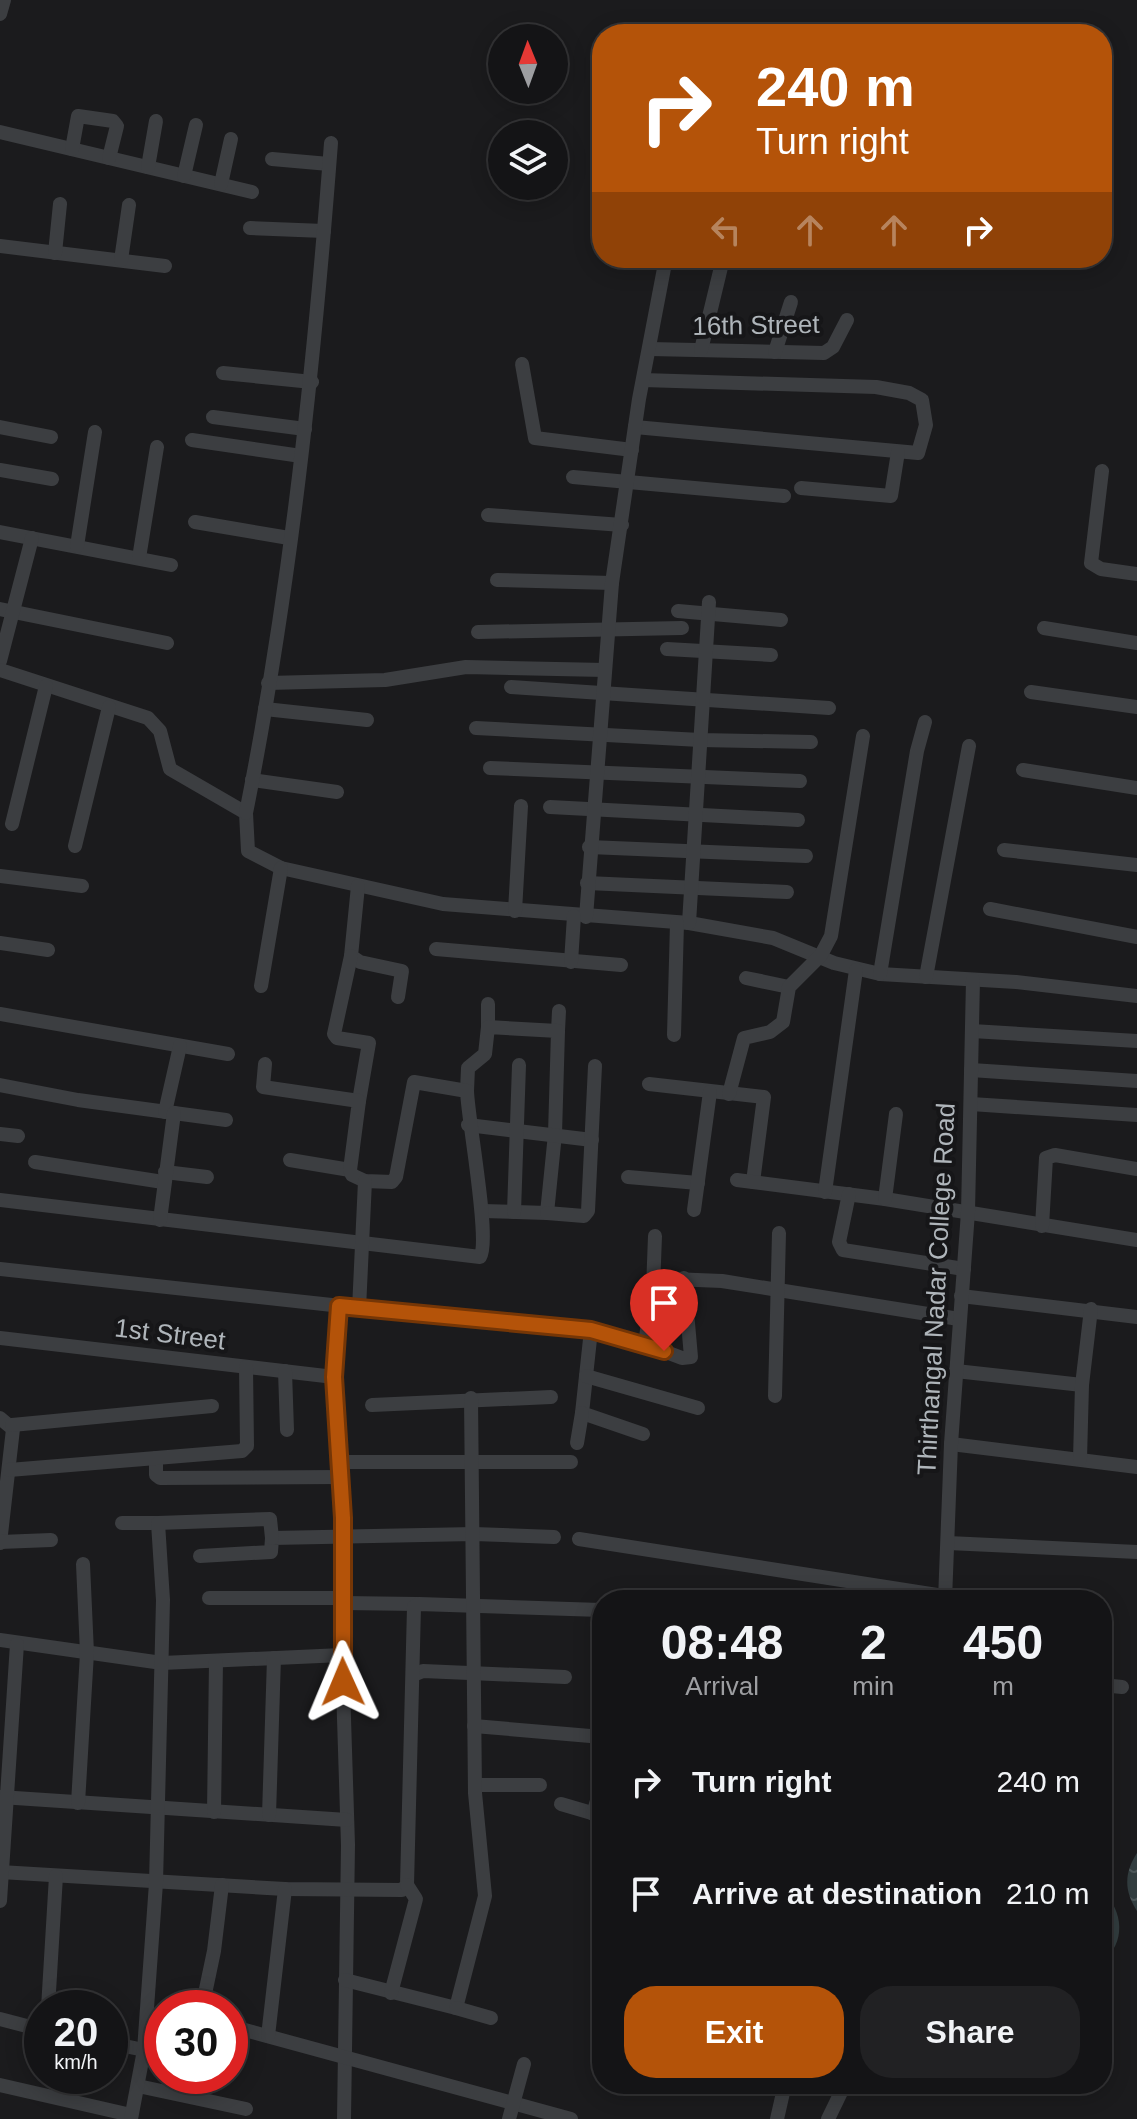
<!DOCTYPE html>
<style>
:root{--surface:#141416;--page:#212123;--text:#f1f3f6;--muted:#9d9ea1;--line:#333335;--accent:#b45309}
body{margin:0;font-family:Arial,sans-serif;background:var(--page);color:var(--text);height:100vh;display:flex;flex-direction:column;font-size:30px;white-space:nowrap}
*{box-sizing:border-box;margin:0}
p{font-size:26px;color:var(--muted)}
.icon{flex:none;width:44px;height:44px;fill:none;stroke:currentColor;stroke-width:2;stroke-linecap:round;stroke-linejoin:round}
.map{position:relative;flex:1;overflow:hidden}
.side{position:absolute;left:592px;top:1590px;width:520px;height:504px;display:flex;flex-direction:column;background:var(--surface);border-radius:32px;box-shadow:0 4px 20px #0003,0 0 0 2px var(--line)}
.side>*{flex:none}
.guide{position:absolute;left:592px;top:24px;width:520px;height:244px;border-radius:32px;box-shadow:0 4px 20px #0003,0 0 0 2px var(--line);background:#b45309;color:#fff;overflow:hidden}
.needle{width:52px;rotate:359deg}
.tools{position:absolute;left:488px;top:24px;display:grid;gap:16px}
.tools a{display:grid;place-items:center;width:80px;height:80px;border-radius:50%;background:var(--surface);box-shadow:0 4px 20px #0003,0 0 0 2px var(--line);font-size:40px}
.speed{position:absolute;left:24px;top:1990px;display:flex;gap:16px;font-size:40px;font-weight:700;text-align:center}
.speed>*{display:grid;place-content:center;width:104px;height:104px;border-radius:50%;background:var(--surface);box-shadow:0 4px 20px #0003,0 0 0 2px var(--line);line-height:1}
.speed small{font-size:20px;font-weight:400}
.speed .limit{border:12px solid #d22;background:#fff;color:#111}
.pin{position:absolute;display:grid;place-items:center;width:68px;height:68px;color:#fff;margin:-82px -34px;border-radius:50% 50% 50% 0;rotate:-45deg;box-shadow:0 0 8px #0007}
.pin .icon{rotate:45deg}
.me{position:absolute;width:88px;margin:-44px;rotate:359deg;stroke-linejoin:round;filter:drop-shadow(0 0 6px #0008)}
.turn{display:flex;align-items:center;gap:28px;height:168px;padding:0 32px;font-size:36px}
.turn .icon{width:104px;height:104px;stroke-width:2.5}
.turn b{display:block;font-size:56px;line-height:68px}
.lanes{display:flex;align-items:center;height:76px;padding:0 32px;background:#0003;justify-content:center;gap:40px;direction:ltr}
.lanes .off{opacity:.35}
.eta{display:flex;justify-content:space-evenly;align-items:center;height:136px;text-align:center}
.eta b{font-size:48px;font-weight:700;line-height:56px}
.action{display:flex;gap:16px;margin-top:auto;padding:16px 32px}
.action a{flex:1;height:92px;border-radius:32px;background:var(--accent);color:#fff;font-size:32px;font-weight:700;line-height:92px;text-align:center}
.action a+a{background:var(--page);color:var(--text)}
ul{padding:0;list-style:none}
li{display:flex;align-items:center;gap:24px;height:112px;padding:0 32px}
li div{flex:1}
li b{display:block;font-size:30px}
li em{font-style:normal}
.map>svg:first-child{display:block}
.water{fill:url(#water-ripples)}
.lines{fill:none;stroke-linecap:round;stroke-linejoin:round}
.minor{stroke:#3c3e41;stroke-width:14}
.route-casing{stroke:#753606;stroke-width:20}
.route{stroke:#b45309;stroke-width:14}
.labels{text-anchor:middle;stroke-width:8;stroke-linejoin:round;paint-order:stroke}
.street-label{font-size:26px;fill:#afb5ba;stroke:#161618}
</style>
<div class="map">
<svg width="1137" height="2119" viewBox="0 0 1137 2119">
<defs>
<pattern id="water-ripples" width="26" height="14" patternUnits="userSpaceOnUse" patternTransform="scale(2)"><rect width="26" height="14" fill="#323d3f"/><path d="M2 4q2-2 4 0t4 0M15 11q2-2 4 0t4 0" fill="none" stroke="#4d5759"/></pattern>
</defs>
<rect width="100%" height="100%" fill="#1b1b1d"/>
<!-- water -->
<g class="water">
<path d="M1137 1853V1911C1124 1891 1124 1873 1137 1853Z"/>
<path d="M1102 1891C1124 1911 1126 1943 1102 1962Z"/>
</g>
<g class="lines">
<!-- minor -->
<g class="minor">
<path d="M0 14 4 0"/>
<path d="M0 132 252 192"/>
<path d="M72 149 78 116 113 121 117 126 109 158"/>
<path d="M272 159 329 164"/>
<path d="M148 167 156 121"/>
<path d="M184 176 196 125"/>
<path d="M221 184 231 139"/>
<path d="M250 228 324 231"/>
<path d="M0 246 165 266"/>
<path d="M55 253 60 204"/>
<path d="M121 260 129 205"/>
<path d="M650 349 824 353 833 347 847 320"/>
<path d="M701 350 722 263"/>
<path d="M775 352 791 302"/>
<path d="M522 364 535 438 632 450"/>
<path d="M223 373 312 382"/>
<path d="M213 417 305 429"/>
<path d="M0 427 51 437"/>
<path d="M635 427 918 453 926 425 922 400 909 393 876 387 643 380"/>
<path d="M192 440 301 456"/>
<path d="M0 470 52 479"/>
<path d="M1102 471 1091 563 1101 569 1137 574"/>
<path d="M573 477 784 496"/>
<path d="M801 488 891 496 898 452"/>
<path d="M488 515 622 525"/>
<path d="M195 522 289 538"/>
<path d="M0 532 171 565"/>
<path d="M77 546 95 432"/>
<path d="M139 558 157 447"/>
<path d="M497 580 612 583"/>
<path d="M0 609 167 643"/>
<path d="M678 611 781 620"/>
<path d="M1044 628 1137 643"/>
<path d="M478 632 682 628"/>
<path d="M667 649 771 655"/>
<path d="M0 661 32 538"/>
<path d="M0 670 148 718 160 731 170 769 246 813 248 851 281 868 443 904 689 923 773 938 834 963 880 974 1016 982 1137 996"/>
<path d="M268 683 385 680 466 667 605 670"/>
<path d="M511 687 829 708"/>
<path d="M1031 692 1137 707"/>
<path d="M265 709 367 720"/>
<path d="M476 728 700 740 811 742"/>
<path d="M490 768 800 781"/>
<path d="M1023 770 1137 788"/>
<path d="M252 780 337 792"/>
<path d="M550 807 798 820"/>
<path d="M246 813C290 592 314 367 331 143"/>
<path d="M12 824 46 686"/>
<path d="M75 846 109 707"/>
<path d="M589 847 806 856"/>
<path d="M1004 850 1137 865"/>
<path d="M0 876 82 886"/>
<path d="M587 883 787 892"/>
<path d="M358 886 351 956 360 962 402 971 398 997"/>
<path d="M990 909 1137 937"/>
<path d="M515 911 521 806"/>
<path d="M586 917 612 583 639 399 666 258"/>
<path d="M689 923 709 602"/>
<path d="M0 943 48 950"/>
<path d="M436 949 621 965"/>
<path d="M351 956 334 1034 337 1038 369 1043 359 1101"/>
<path d="M571 962 574 916"/>
<path d="M880 974 917 751 925 722"/>
<path d="M926 977 969 746"/>
<path d="M746 978 789 987"/>
<path d="M261 986 281 868"/>
<path d="M0 1014 228 1054"/>
<path d="M488 1027V1004"/>
<path d="M558 1031 559 1011"/>
<path d="M972 1031 1137 1041"/>
<path d="M674 1035 677 923"/>
<path d="M971 1070 1137 1081"/>
<path d="M649 1084 764 1097 753 1182"/>
<path d="M0 1085 78 1100 226 1120"/>
<path d="M467 1091 468 1068 485 1054 488 1027 558 1031 555 1134 547 1213 483 1211"/>
<path d="M729 1094 744 1038 770 1032 783 1022 789 987 821 955 831 936 863 736"/>
<path d="M971 1104 1137 1115"/>
<path d="M165 1112 180 1046"/>
<path d="M468 1125 592 1140"/>
<path d="M0 1134 18 1136"/>
<path d="M290 1160 350 1170"/>
<path d="M35 1162 163 1182"/>
<path d="M165 1172 207 1177"/>
<path d="M628 1177 698 1183"/>
<path d="M737 1180 885 1199 1137 1240"/>
<path d="M825 1192 856 970"/>
<path d="M849 1194 839 1242 843 1250 964 1269"/>
<path d="M885 1199 896 1114"/>
<path d="M0 1200 480 1257C491 1241 468 1121 467 1091L414 1082 396 1177 392 1182 365 1181 352 1175 350 1170 359 1101 263 1087 265 1064"/>
<path d="M694 1210 710 1092"/>
<path d="M514 1212 519 1065"/>
<path d="M547 1213 584 1216 588 1211 595 1066"/>
<path d="M160 1220 174 1113"/>
<path d="M1042 1226 1046 1158 1055 1155 1137 1169"/>
<path d="M0 1269 525 1326 591 1330 645 1344 653 1289 672 1279 722 1281 959 1319"/>
<path d="M653 1289 655 1236"/>
<path d="M961 1296 1137 1317"/>
<path d="M339 1306 334 1377 343 1518 342 1655 348 1845 344 2119"/>
<path d="M359 1309 365 1181"/>
<path d="M591 1330 582 1413 643 1434"/>
<path d="M0 1338 334 1377"/>
<path d="M645 1344 682 1358 691 1357 684 1278"/>
<path d="M285 1371 287 1430"/>
<path d="M956 1371 1082 1385"/>
<path d="M586 1376 698 1408"/>
<path d="M775 1396 779 1233"/>
<path d="M372 1405 551 1397"/>
<path d="M0 1418 13 1429 0 1543"/>
<path d="M12 1425 212 1406"/>
<path d="M577 1443 582 1413"/>
<path d="M951 1444 1137 1467"/>
<path d="M156 1458V1475L160 1478 341 1477"/>
<path d="M1080 1459 1082 1385 1091 1309"/>
<path d="M341 1462H571"/>
<path d="M9 1470 242 1451 247 1446 246 1367"/>
<path d="M122 1523H158"/>
<path d="M579 1539 969 1600"/>
<path d="M0 1542 51 1540"/>
<path d="M948 1543 1137 1552"/>
<path d="M200 1556 271 1552 272 1538 474 1534 554 1537"/>
<path d="M209 1598H343"/>
<path d="M945 1600 951 1444 968 1212 973 980"/>
<path d="M343 1603 417 1604"/>
<path d="M0 1640 162 1663 342 1655"/>
<path d="M413 1675 423 1671 565 1677"/>
<path d="M1102 1685 1122 1687"/>
<path d="M474 1726 602 1737"/>
<path d="M475 1785H540"/>
<path d="M0 1797 347 1820"/>
<path d="M78 1803 87 1653 83 1564"/>
<path d="M561 1804 602 1816"/>
<path d="M214 1812 216 1661"/>
<path d="M593 1814 602 1784"/>
<path d="M269 1815 274 1658"/>
<path d="M0 1872 285 1889 402 1890 407 1885 414 1607 419 1604 601 1610"/>
<path d="M0 1901 17 1644"/>
<path d="M345 1980 456 2008 485 1896 475 1793 471 1398"/>
<path d="M391 1993 416 1899 407 1885"/>
<path d="M48 2008 56 1876"/>
<path d="M202 2008 214 1951 222 1885"/>
<path d="M456 2008 491 2018"/>
<path d="M0 2019 42 2030"/>
<path d="M230 2026 571 2119"/>
<path d="M268 2036 285 1889"/>
<path d="M110 2043 144 2050"/>
<path d="M0 2085 131 2115"/>
<path d="M138 2086 246 2109"/>
<path d="M131 2119 144 2050 156 1883 163 1600 158 1523 270 1519 272 1538"/>
<path d="M509 2119 524 2064"/>
<path d="M777 2119 785 2084"/>
<path d="M828 2119 845 2084"/>
</g>
</g>
<g class="lines">
<defs>
<path id="route" d="M343 1682V1518L334 1377 339 1306 591 1330 664 1351"/>
</defs>
<!-- route casing -->
<use href="#route" class="route-casing"/>
<!-- route -->
<use href="#route" class="route"/>
</g>
<g class="labels">
<!-- street labels -->
<g class="street-label">
<text transform="translate(756 325) rotate(-1)" y="9">16th Street</text>
<text transform="translate(936 1289) rotate(-87)" y="9">Thirthangal Nadar College Road</text>
<text transform="translate(170 1334) rotate(7)" y="9">1st Street</text>
</g>
</g>
</svg>
<div class="tools">
<a><svg class="needle" viewBox="-14 -14 28 28"><path d="M0-13l5 13h-10z" fill="#e53935"/><path d="M0 13l5-13h-10z" fill="#9d9ea1"/></svg></a>
<a><svg class="icon" aria-label="layers" viewBox="0 0 24 24"><path d="M12 4l9 5-9 5-9-5zM3 14l9 5 9-5"/></svg></a>
</div>
<div class="speed"><div>20<small>km/h</small></div><div class="limit">30</div></div>
<div class="pin" style="left:664px;top:1351px;background:#d93025"><svg class="icon" aria-label="arrive" viewBox="0 0 24 24"><path d="M6 21V4h12l-3 4 3 4H6"/></svg></div>
<svg class="me" style="left:343px;top:1682px" viewBox="-20 -20 40 40"><path d="M0-17L14 15 0 8-14 15z" fill="#b45309" stroke="#fff" stroke-width="4"/></svg>
<div class="guide">
<div class="turn"><svg class="icon" aria-label="right" viewBox="0 0 24 24"><path d="M7 20v-9h11M14 6l5 5-5 5"/></svg><div><b>240 m</b>Turn right</div></div>
<div class="lanes"><svg class="icon off" aria-label="left" viewBox="0 0 24 24"><path d="M17 20v-9H6M10 6l-5 5 5 5"/></svg><svg class="icon off" aria-label="ahead" viewBox="0 0 24 24"><path d="M12 20V5M6 11l6-6 6 6"/></svg><svg class="icon off" aria-label="ahead" viewBox="0 0 24 24"><path d="M12 20V5M6 11l6-6 6 6"/></svg><svg class="icon" aria-label="right" viewBox="0 0 24 24"><path d="M7 20v-9h11M14 6l5 5-5 5"/></svg></div>
</div>
<section class="side">
<div class="eta">
<div><b>08:48</b><p>Arrival</p></div>
<div><b>2</b><p>min</p></div>
<div><b>450</b><p>m</p></div>
</div>
<ul>
<li><svg class="icon" aria-label="right" viewBox="0 0 24 24"><path d="M7 20v-9h11M14 6l5 5-5 5"/></svg><div><b>Turn right</b></div><em>240 m</em></li>
<li><svg class="icon" aria-label="arrive" viewBox="0 0 24 24"><path d="M6 21V4h12l-3 4 3 4H6"/></svg><div><b>Arrive at destination</b></div><em>210 m</em></li>
</ul>
<div class="action"><a>Exit</a><a>Share</a></div>
</section>
</div>
